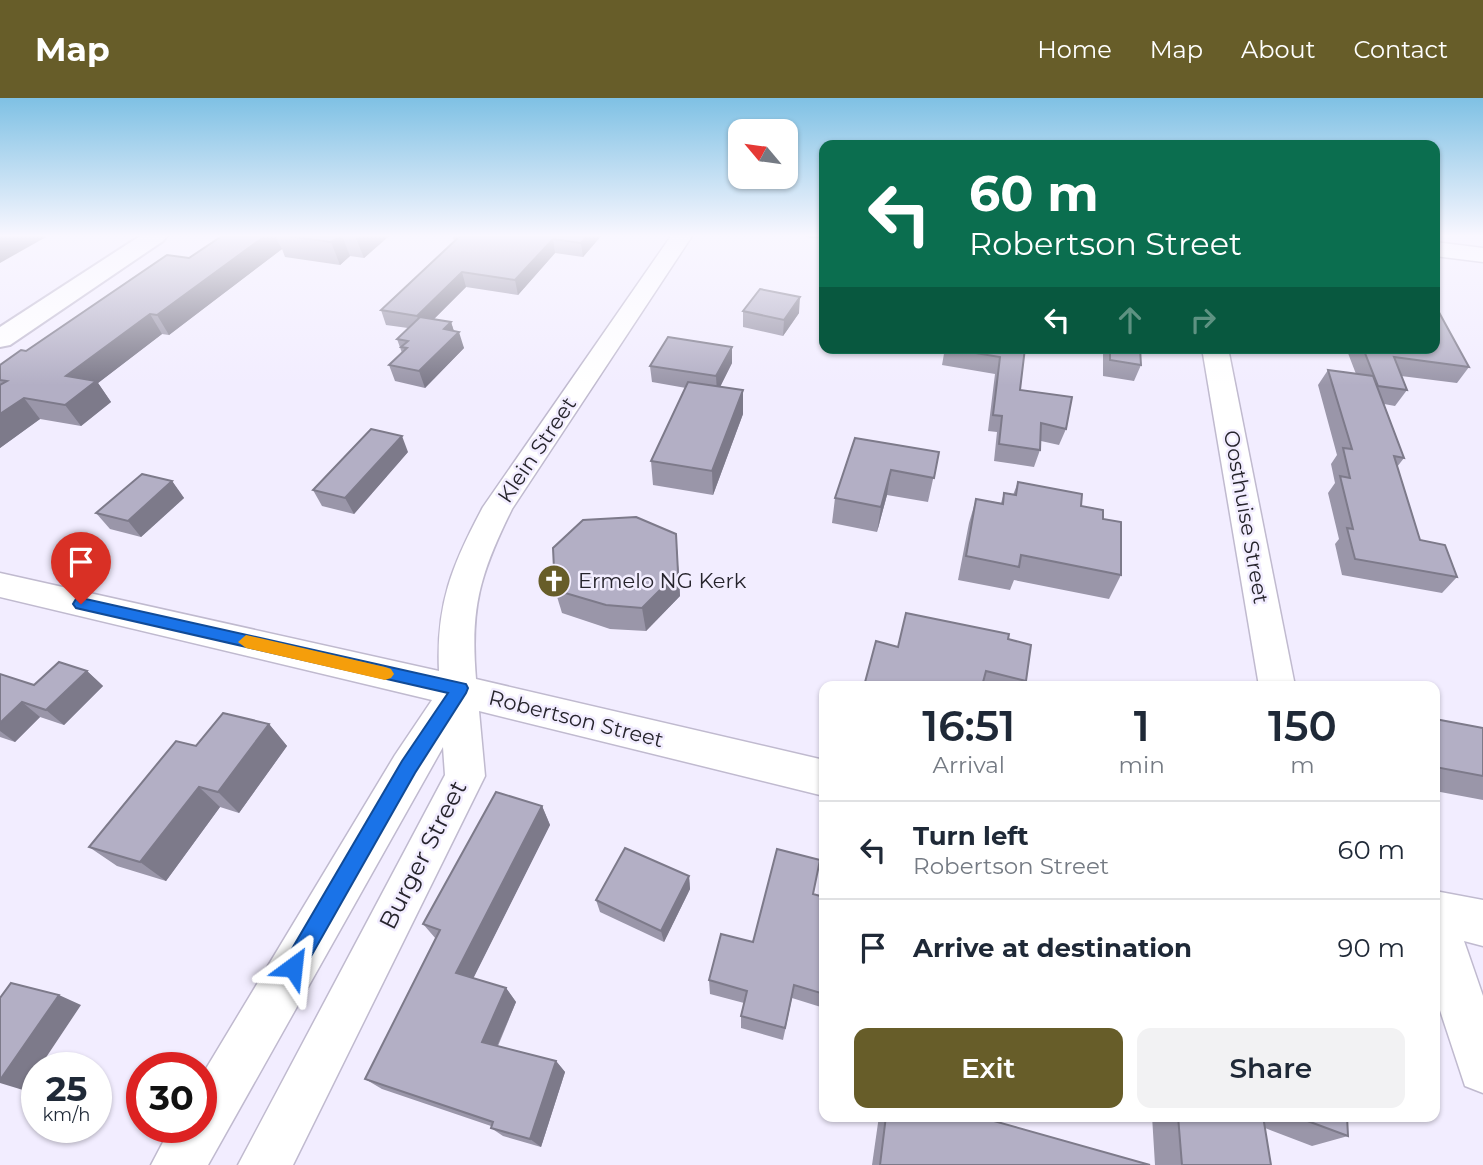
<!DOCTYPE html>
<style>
:root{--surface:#fff;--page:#f2f2f3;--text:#1f2937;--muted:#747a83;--line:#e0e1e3;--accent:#675d29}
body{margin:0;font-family:Montserrat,sans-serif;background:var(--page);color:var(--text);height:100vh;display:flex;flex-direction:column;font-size:26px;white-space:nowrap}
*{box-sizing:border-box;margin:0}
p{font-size:23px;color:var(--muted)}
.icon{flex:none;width:38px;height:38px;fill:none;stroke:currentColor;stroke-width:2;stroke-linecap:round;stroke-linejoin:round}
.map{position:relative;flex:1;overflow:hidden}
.sheet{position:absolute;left:819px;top:583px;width:621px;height:441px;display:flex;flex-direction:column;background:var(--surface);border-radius:14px;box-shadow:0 2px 5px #0004}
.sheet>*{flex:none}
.hud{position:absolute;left:819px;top:42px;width:621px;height:214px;border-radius:14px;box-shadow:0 2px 5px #0004;background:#0b6e4f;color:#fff;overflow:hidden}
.needle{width:46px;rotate:299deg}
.tools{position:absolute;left:728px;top:21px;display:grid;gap:14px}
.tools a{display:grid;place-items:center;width:70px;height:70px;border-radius:14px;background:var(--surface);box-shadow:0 2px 5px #0004;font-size:35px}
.speed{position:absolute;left:21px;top:954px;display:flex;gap:14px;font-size:35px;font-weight:700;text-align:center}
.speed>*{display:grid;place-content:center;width:91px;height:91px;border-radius:50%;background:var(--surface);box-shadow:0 2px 5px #0004;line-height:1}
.speed small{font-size:18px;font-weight:400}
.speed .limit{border:10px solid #d22;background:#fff;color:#111}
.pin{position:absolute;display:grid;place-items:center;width:60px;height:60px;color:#fff;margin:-72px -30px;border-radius:50% 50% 50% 0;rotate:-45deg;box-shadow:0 0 7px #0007}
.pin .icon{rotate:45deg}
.me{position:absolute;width:77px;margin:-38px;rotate:30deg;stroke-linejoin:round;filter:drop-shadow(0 0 5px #0008)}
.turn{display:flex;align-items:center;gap:24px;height:147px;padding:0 35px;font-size:32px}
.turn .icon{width:91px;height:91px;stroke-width:2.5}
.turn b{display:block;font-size:49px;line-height:60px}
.lanes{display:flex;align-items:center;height:66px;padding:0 35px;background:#0003;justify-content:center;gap:35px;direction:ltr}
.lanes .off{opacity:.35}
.eta{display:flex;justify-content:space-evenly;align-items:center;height:119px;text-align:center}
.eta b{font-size:42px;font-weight:600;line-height:49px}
.cta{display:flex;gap:14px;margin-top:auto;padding:14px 35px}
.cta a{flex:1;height:80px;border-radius:14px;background:var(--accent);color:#fff;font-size:28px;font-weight:600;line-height:80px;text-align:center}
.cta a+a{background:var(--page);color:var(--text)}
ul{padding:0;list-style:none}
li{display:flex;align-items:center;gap:21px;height:98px;padding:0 35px;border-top:2px solid var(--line)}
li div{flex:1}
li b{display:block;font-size:26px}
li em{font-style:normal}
header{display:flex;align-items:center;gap:42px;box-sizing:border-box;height:98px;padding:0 35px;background:var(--accent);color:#fff}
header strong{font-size:33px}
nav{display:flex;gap:38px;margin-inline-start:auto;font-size:24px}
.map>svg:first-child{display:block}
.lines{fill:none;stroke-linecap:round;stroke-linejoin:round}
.minor-casing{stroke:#c0bacf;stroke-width:3}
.highway-casing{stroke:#c0bacf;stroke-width:4}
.minor{fill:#fff;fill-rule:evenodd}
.highway{fill:#fff;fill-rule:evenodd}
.wall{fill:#9a96a9}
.shaded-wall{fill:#7d7a8a}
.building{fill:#b3afc5;stroke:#7d7a8a;stroke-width:2}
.route{fill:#1a73e8;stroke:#114b97;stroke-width:2}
.slow{fill:#f59e0b}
.labels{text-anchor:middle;stroke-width:5;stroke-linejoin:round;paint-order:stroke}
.street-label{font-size:21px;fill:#26242c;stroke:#f2edff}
.poi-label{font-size:21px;fill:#26242c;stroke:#f2edff;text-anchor:start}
.near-street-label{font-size:24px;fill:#26242c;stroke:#f2edff}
</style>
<header>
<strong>Map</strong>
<nav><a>Home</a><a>Map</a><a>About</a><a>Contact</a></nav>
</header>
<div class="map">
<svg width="1483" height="1067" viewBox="0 0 1483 1067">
<rect width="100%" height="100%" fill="#f2edff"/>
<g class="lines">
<defs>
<g id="minor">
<path d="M671 138H692L512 411C480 476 470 509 476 581L824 662V698L479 613 485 678 293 1067H238L445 677 443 649 208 1067H151L171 1029H201V979L395 657 432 602 0 499V475L439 573C436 506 452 467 483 409Z"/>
<path d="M1435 144 1483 150V164L1435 158Z"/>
<path d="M1202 250H1228L1295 588H1259Z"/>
<path d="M1435 793 1483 802V848L1464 843 1483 898V995L1465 988 1435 897Z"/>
</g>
<path id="highway" d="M140 138H167L163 143 10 247 0 249V229Z"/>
</defs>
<!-- minor casing -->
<use href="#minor" class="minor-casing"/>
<!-- highway casing -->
<use href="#highway" class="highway-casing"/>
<!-- minor -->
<use href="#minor" class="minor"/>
<!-- highway -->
<use href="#highway" class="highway"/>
</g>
<!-- wall -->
<g class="wall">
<path d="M222 138H389L364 160 350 158 340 167 285 159 282 151 169 237 162 236 98 285 111 304 81 328 40 321 0 350V267L26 253 189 160Z"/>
<path d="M453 138H601L583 159 555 155 518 197 466 189 434 221 451 224 454 233 464 250 425 290 395 283 389 267 402 255 397 241 408 230 386 227 381 212 454 143Z"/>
<path d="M806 138H824V141L806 139Z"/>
<path d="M743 213 799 215 783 238 743 229Z"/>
<path d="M945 250H1025L1020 292 1066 331 1059 347 1041 343 1040 352 1034 369 994 363 997 334 988 333 995 276 942 267Z"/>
<path d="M1105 250H1140L1141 267 1134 283 1103 278V253Z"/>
<path d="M1346 250H1435L1469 269 1457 285 1401 278 1407 292 1395 308 1384 306 1404 360 1397 369 1420 442 1457 479 1442 495 1342 477 1335 446 1339 441 1328 395 1335 385 1331 366 1337 357 1318 287 1328 272 1356 276Z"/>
<path d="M732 265 720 289 743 316 713 397 653 387 651 363 686 290 652 284 650 268Z"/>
<path d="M855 340 939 354 928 404 887 397 877 434 832 425 835 400Z"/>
<path d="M408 354 354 416 322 408 313 392Z"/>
<path d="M172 383 184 400 141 439 110 431 96 415Z"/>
<path d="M1018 384 1081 408 1103 421 1121 477 1109 501 1014 482 1010 492 958 482 969 425 976 401 1001 405 1004 395 1013 397Z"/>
<path d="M676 436 680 498 646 533 610 531 562 515 555 492Z"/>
<path d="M1008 541 1026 583 1024 588H864L898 549Z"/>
<path d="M87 573 103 588 64 627 40 619 15 644 0 639V576L34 587Z"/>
<path d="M1435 621 1483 630V702L1435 693Z"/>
<path d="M269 626 287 648 239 715 220 709 166 783 117 768 89 749 196 648Z"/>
<path d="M542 708 550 727 473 880 506 890 516 904 498 948 556 963 565 974 541 1049 503 1038 491 1030V1028L382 991 365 981 436 841 423 826Z"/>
<path d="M689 778 690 791 664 844 600 814 596 802Z"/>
<path d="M814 796 824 799V910L792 900 783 942 741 930V918L744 905 710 896 709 882 753 844Z"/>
<path d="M879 1018H976L1150 1067H872Z"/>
<path d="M1152 1018H1360L1347 1022 1348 1038 1312 1048 1265 1030 1271 1067H1155Z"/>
</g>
<!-- shaded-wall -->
<g class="shaded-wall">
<path d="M0 138H45L46 139 0 165Z"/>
<path d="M265 138H275L282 151 169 237 157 217Z"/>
<path d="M339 138H342L350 158 340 167 331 144Z"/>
<path d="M355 138H389L364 160Z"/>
<path d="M587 138H601L583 159 581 145Z"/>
<path d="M553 141 555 155 518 197 515 182Z"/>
<path d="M462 174 466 189 422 233 417 218Z"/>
<path d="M800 199 799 215 783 238 784 222Z"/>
<path d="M150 216 162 236 98 285 111 304 81 328 65 307 66 278Z"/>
<path d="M451 224 455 237 459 234 464 250 425 290 419 273 444 231Z"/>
<path d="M732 249V265L717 295 716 278Z"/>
<path d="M743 292V316L713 397 712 373Z"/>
<path d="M24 300 40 321 0 350V316Z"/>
<path d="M402 338 408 354 354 416 345 400Z"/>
<path d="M891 372 887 397 877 434 881 409Z"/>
<path d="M172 383 184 400 141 439 128 423Z"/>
<path d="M676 436 680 498 646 533 642 510Z"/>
<path d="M87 573 103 588 64 627 46 612Z"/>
<path d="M22 604 40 619 15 644 0 633V625Z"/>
<path d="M269 626 287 648 239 715 218 694Z"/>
<path d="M199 689 220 709 166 783 140 764Z"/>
<path d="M542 708 550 727 469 889 456 875Z"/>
<path d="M689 778 690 791 664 844 661 833Z"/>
<path d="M506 890 516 904 494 955 482 944Z"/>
<path d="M59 897 81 907 39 970H37V972L23 992 0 985V982Z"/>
<path d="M556 963 565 974 541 1049 530 1041Z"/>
</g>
<!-- building -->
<g class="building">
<path d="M222 138H265L157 217 150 216 66 278 96 283 65 307 24 300 0 316V287L7 283 0 282V267L21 252 26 253 167 157 189 160Z"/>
<path d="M288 138H339L331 144Z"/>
<path d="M460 138H587L581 145 553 141 515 182 462 174 417 218 381 212Z"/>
<path d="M760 191 800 199 784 222 743 213Z"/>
<path d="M1435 207 1469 269 1394 259 1407 292 1378 288 1363 250H1435Z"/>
<path d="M420 219 451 224 444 231 459 234 419 273 389 267 407 250 401 249 408 243 397 241Z"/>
<path d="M668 239 732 249 716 278 650 268Z"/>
<path d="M945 250H1025L1020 292 1072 299 1066 331 1041 325 1040 352 999 346 1002 318 993 317 1000 259Z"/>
<path d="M1110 250H1140L1141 267 1110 262Z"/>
<path d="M1328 272 1373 278 1404 360 1394 358 1420 442 1445 447 1457 479 1355 461 1347 430 1353 431 1340 378 1350 380 1343 350 1352 351Z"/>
<path d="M688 284 743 292 712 373 651 363Z"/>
<path d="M371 331 402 338 345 400 313 392Z"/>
<path d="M855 340 939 354 934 380 891 372 881 409 835 400Z"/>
<path d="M142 376 172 383 128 423 96 415Z"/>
<path d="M1018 384 1082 396 1081 408 1103 412V421L1121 424V477L1021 457 1019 469 966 458 976 401 1003 406 1004 395 1016 397Z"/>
<path d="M636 419 676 436 678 474 642 510 606 507 555 492 553 450 583 422Z"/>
<path d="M906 515 1009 536 1008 541 1031 547 1026 583 986 573 982 588H864L876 543 898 549Z"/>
<path d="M59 564 87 573 46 612 22 604 0 625V576L34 587Z"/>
<path d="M223 615 269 626 218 694 199 689 140 764 89 749 176 643 196 648Z"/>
<path d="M1435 621 1483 630V678L1435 669Z"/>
<path d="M496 694 542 708 456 875 506 890 482 944 556 963 530 1041 491 1030 493 1024 365 981 440 832 423 826Z"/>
<path d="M625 750 689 778 661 833 596 802Z"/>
<path d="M777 751 820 762 813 796 824 799V896L794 887 785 930 741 918 747 893 709 882 721 836 753 844Z"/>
<path d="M11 885 59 897 0 982V900Z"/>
<path d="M886 1018H976L1150 1067H880Z"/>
<path d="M1178 1018H1263L1271 1067H1182Z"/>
<path d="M1294 1018H1347L1348 1038Z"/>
</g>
<!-- sky -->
<linearGradient id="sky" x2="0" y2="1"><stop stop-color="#7fc1e4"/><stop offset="0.48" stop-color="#f9f7ff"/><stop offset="1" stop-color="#f9f7ff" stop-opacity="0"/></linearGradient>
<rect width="1483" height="287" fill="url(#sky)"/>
<!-- route -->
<path class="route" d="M81 500 466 586 468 590 466 595 415 675 301 876 293 879 286 876 283 869 286 861 402 663 448 595 76 510 73 506 76 501Z"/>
<!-- slow -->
<path class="slow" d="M246 537 385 569 391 571 394 576 391 580 385 582 246 550 238 544Z"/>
<!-- icons -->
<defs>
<symbol id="church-disc" viewBox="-11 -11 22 22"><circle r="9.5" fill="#675d29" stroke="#f2edff"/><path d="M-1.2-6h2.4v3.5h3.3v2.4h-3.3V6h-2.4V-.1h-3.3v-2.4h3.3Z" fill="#fff"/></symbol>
</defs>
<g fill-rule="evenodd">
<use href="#church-disc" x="535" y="464" width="38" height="38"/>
</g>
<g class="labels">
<!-- street labels -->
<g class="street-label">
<text transform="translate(537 352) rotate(-56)" y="7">Klein Street</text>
<text transform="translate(1246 419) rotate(80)" y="7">Oosthuise Street</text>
<text transform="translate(576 621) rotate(14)" y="7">Robertson Street</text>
</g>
<!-- poi labels -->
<g class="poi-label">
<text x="578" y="490">Ermelo NG Kerk</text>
</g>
<!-- near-street labels -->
<g class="near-street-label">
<text transform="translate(423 757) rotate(-63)" y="8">Burger Street</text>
</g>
</g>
</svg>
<div class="tools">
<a><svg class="needle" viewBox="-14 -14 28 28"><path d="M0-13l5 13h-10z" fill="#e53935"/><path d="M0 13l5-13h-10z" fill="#747a83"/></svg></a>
</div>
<div class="speed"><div>25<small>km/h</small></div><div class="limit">30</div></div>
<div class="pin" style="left:81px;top:506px;background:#d93025"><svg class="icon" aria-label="arrive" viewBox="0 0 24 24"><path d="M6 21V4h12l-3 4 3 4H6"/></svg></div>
<svg class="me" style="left:293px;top:869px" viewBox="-20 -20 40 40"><path d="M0-17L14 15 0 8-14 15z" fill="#1a73e8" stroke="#fff" stroke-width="4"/></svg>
<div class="hud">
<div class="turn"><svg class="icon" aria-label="left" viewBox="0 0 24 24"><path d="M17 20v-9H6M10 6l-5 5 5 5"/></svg><div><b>60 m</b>Robertson Street</div></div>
<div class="lanes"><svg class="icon" aria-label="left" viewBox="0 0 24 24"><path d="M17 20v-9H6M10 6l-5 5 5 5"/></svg><svg class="icon off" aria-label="ahead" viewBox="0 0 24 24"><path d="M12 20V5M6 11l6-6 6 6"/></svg><svg class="icon off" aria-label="right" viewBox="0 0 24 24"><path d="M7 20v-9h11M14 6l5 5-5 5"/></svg></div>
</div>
<section class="sheet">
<div class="eta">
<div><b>16:51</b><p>Arrival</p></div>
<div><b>1</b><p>min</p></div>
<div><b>150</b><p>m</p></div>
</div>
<ul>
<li><svg class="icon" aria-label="left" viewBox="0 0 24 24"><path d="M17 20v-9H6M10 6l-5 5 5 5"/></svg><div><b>Turn left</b><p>Robertson Street</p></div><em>60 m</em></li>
<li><svg class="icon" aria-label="arrive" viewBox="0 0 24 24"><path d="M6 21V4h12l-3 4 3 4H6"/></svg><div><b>Arrive at destination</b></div><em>90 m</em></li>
</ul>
<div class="cta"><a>Exit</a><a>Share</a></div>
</section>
</div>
